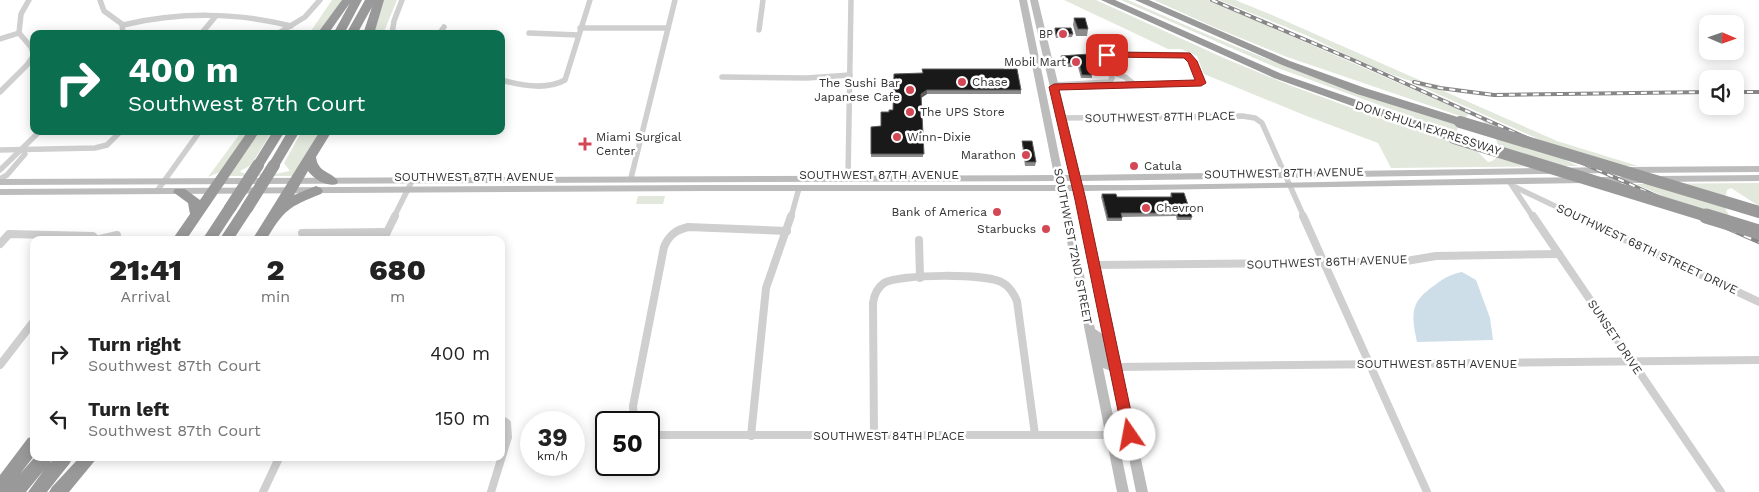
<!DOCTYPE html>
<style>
:root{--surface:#fff;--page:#f2f2f2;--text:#222;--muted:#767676}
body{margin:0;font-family:"Work Sans",sans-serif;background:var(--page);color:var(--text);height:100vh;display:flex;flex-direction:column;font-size:19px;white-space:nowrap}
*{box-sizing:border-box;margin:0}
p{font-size:16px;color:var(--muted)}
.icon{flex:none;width:28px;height:28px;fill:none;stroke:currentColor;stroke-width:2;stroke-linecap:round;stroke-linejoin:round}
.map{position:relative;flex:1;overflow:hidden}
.details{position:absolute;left:30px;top:236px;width:475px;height:225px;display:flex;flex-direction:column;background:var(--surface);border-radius:10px;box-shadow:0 2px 12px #0003}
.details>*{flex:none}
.top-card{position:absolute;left:30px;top:30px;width:475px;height:105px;border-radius:10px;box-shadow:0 2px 12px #0003;background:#0b6e4f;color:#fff;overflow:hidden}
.needle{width:32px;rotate:92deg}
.tools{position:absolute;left:1699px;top:15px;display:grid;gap:10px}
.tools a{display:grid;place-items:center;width:45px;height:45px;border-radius:10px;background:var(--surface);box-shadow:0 2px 12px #0003;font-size:25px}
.speed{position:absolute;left:520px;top:411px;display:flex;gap:10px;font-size:25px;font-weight:700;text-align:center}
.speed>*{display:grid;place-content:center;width:65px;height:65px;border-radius:50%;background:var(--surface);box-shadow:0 2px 12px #0003;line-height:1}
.speed small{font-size:12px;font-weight:400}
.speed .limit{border:2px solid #111;border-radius:8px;background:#fff;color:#111}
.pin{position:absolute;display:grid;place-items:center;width:42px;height:42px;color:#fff;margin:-21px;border-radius:10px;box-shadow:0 2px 8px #0006}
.me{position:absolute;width:55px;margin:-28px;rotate:348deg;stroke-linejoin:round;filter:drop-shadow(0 0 4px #0008)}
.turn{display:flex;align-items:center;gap:18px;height:105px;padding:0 15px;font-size:22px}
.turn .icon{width:65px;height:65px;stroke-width:2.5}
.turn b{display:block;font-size:35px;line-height:42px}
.eta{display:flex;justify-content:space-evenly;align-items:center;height:85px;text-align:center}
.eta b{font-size:30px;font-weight:800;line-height:35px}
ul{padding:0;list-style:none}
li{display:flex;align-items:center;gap:15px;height:65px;padding:0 15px}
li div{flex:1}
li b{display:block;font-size:19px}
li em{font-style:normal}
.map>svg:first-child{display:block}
.green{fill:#e2e8dc}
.water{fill:#cddee8}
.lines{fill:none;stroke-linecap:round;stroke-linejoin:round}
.street-far1{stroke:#cfcfcf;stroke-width:5.5}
.street{stroke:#cfcfcf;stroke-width:8}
.secondary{fill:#bcbcbc;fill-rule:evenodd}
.highway{fill:#999;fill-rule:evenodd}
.rail-far1-casing{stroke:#878787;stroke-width:4}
.rail-casing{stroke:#878787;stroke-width:4.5}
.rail-far1{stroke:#fff;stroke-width:2;stroke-dasharray:6;stroke-linecap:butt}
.rail{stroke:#fff;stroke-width:2.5;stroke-dasharray:8;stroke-linecap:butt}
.highway-bridge-far1{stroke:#999;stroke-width:12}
.highway-bridge{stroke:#999;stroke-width:15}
.wall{fill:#8c8c8c}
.shaded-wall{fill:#5e5e5e}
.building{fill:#191919;stroke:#5e5e5e}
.route{fill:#d93025;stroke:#8d1f18}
.poi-dot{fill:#d44855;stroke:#fff;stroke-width:2}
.labels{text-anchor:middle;stroke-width:5;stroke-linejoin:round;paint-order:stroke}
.far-poi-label{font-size:11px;fill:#323232;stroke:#fff;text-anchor:end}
.poi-label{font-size:12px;fill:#323232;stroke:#fff;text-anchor:start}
.street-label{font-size:12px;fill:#323232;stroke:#fff}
</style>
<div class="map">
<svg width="1759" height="492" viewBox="0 0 1759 492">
<rect width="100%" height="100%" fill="#fff"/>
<!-- green -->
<g class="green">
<path d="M332 0H344L319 34H309Z"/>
<path d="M382 0H397L383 34H371Z"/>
<path d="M1064 0H1096L1224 58 1289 85 1393 123 1473 147 1488 162C1495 161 1497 158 1498 151 1499 137 1490 130 1482 120L1578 166 1391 168 1378 143 1304 115 1204 74 1197 56 1181 49H1168Z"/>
<path d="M1121 0H1128C1236 48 1344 93 1459 124L1456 133 1275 67Z"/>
<path d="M1154 0H1209L1469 114 1465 118 1460 116 1287 57 1216 28Z"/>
<path d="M1219 0H1235L1272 15 1426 83 1440 85C1416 91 1333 48 1308 36 1278 24 1248 12 1219 0Z"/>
<path d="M1413 83 1437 88 1557 141 1638 166H1599Z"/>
<path d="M242 131H249L220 172 208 177Z"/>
<path d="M260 131H272L251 165 240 171 242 173 275 174 290 171 284 163 302 131H322L294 176H229Z"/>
<path d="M1759 183V206L1731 188 1727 190C1724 201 1723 212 1734 219L1665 197 1636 184Z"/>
<path d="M638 196H665L663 204H636Z"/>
</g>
<!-- water -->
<path class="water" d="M1462 272 1476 280 1490 318 1493 340 1417 342C1411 313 1410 302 1435 285 1444 278 1451 274 1462 272Z"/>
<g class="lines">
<!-- street-far1 -->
<g class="street-far1">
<path d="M100 0 104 11 122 24 123 34"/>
<path d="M123 25C178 12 237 12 291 26"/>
<path d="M580 28H668"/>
<path d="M759 30 763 0"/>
<path d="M529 33 578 35"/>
<path d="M201 34 215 17"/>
<path d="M277 34 305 17 320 0"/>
<path d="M392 34 394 21 402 0"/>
<path d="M439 34 444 27"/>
<path d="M0 39 19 33"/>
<path d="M1111 72 1125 77 1134 84"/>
<path d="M722 77 807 78 850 75"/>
<path d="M505 81C524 86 547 90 565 80L590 0"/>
<path d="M1053 85 1110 82 1112 78 1106 57 1111 54 1187 55 1193 61 1201 83 1054 87"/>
<path d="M0 92 27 65 34 55 31 47 19 33 21 14 29 0"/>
<path d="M1062 118 1242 116 1255 118 1262 123 1304 217"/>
<path d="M0 150 95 148 107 145 121 131"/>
<path d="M0 170 40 131"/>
<path d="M631 178 675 0"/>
<path d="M848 178 851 0"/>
<path d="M0 179 7 175 25 154 23 150"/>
<path d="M1509 181 1533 217"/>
<path d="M1515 187 1578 217"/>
<path d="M157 191 200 131"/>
<path d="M394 217 412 181"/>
<path d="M791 217 799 188"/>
</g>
<!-- street -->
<g class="street">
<path d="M1303 216 1427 492"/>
<path d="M1533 216 1721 492"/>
<path d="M1576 216 1759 302"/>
<path d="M302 233 387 232"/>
<path d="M96 240 117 235"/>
<path d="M383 240 395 216"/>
<path d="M919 240 920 278"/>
<path d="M0 244 9 234 93 236 96 240"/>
<path d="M1095 265 1384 262 1406 261 1436 256 1559 254"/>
<path d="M0 365 34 321"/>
<path d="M1115 367 1759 360"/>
<path d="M634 422 633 406 664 247C669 235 676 230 688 227L787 231"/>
<path d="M649 435H1130"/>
<path d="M751 436 766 288 791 216"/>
<path d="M874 436 873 303C874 295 877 288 884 283 899 274 988 273 1003 283 1010 287 1014 294 1017 301L1035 435"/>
<path d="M263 492 279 458"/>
<path d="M491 492 508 437 507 423 501 419"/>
</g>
<!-- secondary -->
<g class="secondary">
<path d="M1019 0H1027L1063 175H1070L1030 0H1038L1080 175 1614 167 1619 170 1614 173 1081 181 1082 185C1249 185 1417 179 1584 177L1589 180 1584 183 1084 191 1148 492H1136L1111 371 1103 368 1129 492H1117L1057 191H706L0 195V189L706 185H1056L1055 181 0 185V179L1054 175ZM1065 181H1072L1073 185H1065ZM1067 191H1074L1104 335 1095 329Z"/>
<path d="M1759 166V172L1628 173 1623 170 1628 167Z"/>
<path d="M1759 175V181L1658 182 1653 179 1658 176Z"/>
<path d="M1598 177H1644L1649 180 1644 183H1598L1593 180Z"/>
</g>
<!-- highway -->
<g class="highway">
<path d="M342 0H362L344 34H333L350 3 328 34H317Z"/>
<path d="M365 0H384L374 34H363L372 7 357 34H346Z"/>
<path d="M1101 0H1115L1282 74 1458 135 1460 138 1458 141H1450L1274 78Z"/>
<path d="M1135 0H1149L1290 61 1365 88 1464 119 1466 122 1460 126 1357 94 1282 65Z"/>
<path d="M248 131H260L186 240H172L190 214 188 203 173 192 175 189H185L200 200Z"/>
<path d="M273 131H285L262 168H254L252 165Z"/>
<path d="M288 131H300L278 168H270L268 165Z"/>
<path d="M320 131H332L316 157C318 173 331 171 338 181L337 184C326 187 314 179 308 171L294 195 316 186 321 188 323 191 321 194C288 207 284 210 266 240H252Z"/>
<path d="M230 203 235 205 237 208 216 240H202L225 205Z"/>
<path d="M247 203 252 205 254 208 233 240H219L242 205Z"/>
<path d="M34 436V456L20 474 34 458H52L50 463 54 458H72L70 463 47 492H28L44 470 26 492H0V475L28 438Z"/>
<path d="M79 458H97L69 492H49L52 487Z"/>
</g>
<defs>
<g id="rail-far1">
<path d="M1212 0 1353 60 1703 217"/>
<path d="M1414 82 1440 88 1494 95 1708 92"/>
<path d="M1735 92H1759"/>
</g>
<path id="rail" d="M1700 216 1759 242"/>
</defs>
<!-- rail-far1 casing -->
<use href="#rail-far1" class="rail-far1-casing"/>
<!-- rail casing -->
<use href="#rail" class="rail-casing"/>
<!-- rail-far1 -->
<use href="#rail-far1" class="rail-far1"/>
<!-- rail -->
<use href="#rail" class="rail"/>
<!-- highway-bridge-far1 -->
<g class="highway-bridge-far1">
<path d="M1460 122 1759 212"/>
<path d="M1454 138 1710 217"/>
<path d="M230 208 258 165"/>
<path d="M247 208 274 165"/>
</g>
<!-- highway-bridge -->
<path class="highway-bridge" d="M1706 216 1759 232"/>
</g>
<!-- wall -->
<g class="wall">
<path d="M1074 18 1088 29 1087 36H1076L1073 25Z"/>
<path d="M1055 28 1073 34 1072 37 1056 38 1054 31Z"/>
<path d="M1089 54 1092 75V78H1081L1078 67H1062L1061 59V56Z"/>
<path d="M894 74 1021 90V94H927L921 98 923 157H871V127L881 126 889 112 893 110Z"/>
<path d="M1022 141 1036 162 1035 166H1025L1022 144Z"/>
<path d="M1171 193 1192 217 1191 220H1177L1176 216 1122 217V221H1107L1101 197 1102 194 1117 197H1170Z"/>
</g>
<!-- shaded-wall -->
<path class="shaded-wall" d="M927 90V94L921 98V94Z"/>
<!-- building -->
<g class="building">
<path d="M1074 18H1085L1088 29H1078Z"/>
<path d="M1055 28H1071L1073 34H1056Z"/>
<path d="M1089 54 1092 75H1082L1079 63H1063L1061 56Z"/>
<path d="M922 69H1017L1021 90H927L921 94 924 154H871V127L881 126V112H889V110H893L894 74 923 73Z"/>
<path d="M1022 141H1032L1036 162H1026Z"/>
<path d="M1171 193H1184L1192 217H1178L1177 213H1121L1122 218H1108L1102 194H1116L1117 197H1172Z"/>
</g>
<!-- route -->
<path class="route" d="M1107 52 1190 53 1197 61 1206 83 1201 86 1059 90 1086 200 1136 435 1135 439 1130 441 1125 439 1123 435 1075 200 1049 87 1054 84 1195 80 1188 62 1184 58 1104 57V53Z"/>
<!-- markers -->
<g class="poi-dot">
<circle cx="1063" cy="34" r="5"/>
<circle cx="1076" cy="62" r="5"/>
<circle cx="962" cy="82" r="5"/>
<circle cx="910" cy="90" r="5"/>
<circle cx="910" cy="112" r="5"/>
<circle cx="897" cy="137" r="5"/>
<path d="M582.5 136.5h5v5h5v5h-5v5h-5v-5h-5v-5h5z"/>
<circle cx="1026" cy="155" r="5"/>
<circle cx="1134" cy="166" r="5"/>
<circle cx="1146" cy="208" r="5"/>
<circle cx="997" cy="212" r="5"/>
<circle cx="1046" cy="229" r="5"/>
</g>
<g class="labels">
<!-- far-poi labels -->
<g class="far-poi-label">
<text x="1053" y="38">BP</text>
</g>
<!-- poi labels -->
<g class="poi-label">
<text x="1066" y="66" text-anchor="end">Mobil Mart</text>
<text x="972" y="86">Chase</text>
<text x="900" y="87" text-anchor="end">The Sushi Bar<tspan x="900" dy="14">Japanese Cafe</tspan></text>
<text x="920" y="116">The UPS Store</text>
<text x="596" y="141">Miami Surgical<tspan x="596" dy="14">Center</tspan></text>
<text x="907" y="141">Winn-Dixie</text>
<text x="1016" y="159" text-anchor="end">Marathon</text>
<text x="1144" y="170">Catula</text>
<text x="1156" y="212">Chevron</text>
<text x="987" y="216" text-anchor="end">Bank of America</text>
<text x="1036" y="233" text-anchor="end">Starbucks</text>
</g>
<!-- street labels -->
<g class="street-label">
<text transform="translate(1160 117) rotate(-1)" y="4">SOUTHWEST 87TH PLACE</text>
<text transform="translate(1428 128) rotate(18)" y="4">DON SHULA EXPRESSWAY</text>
<text transform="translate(1284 173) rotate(-1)" y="4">SOUTHWEST 87TH AVENUE</text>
<text x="879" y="179">SOUTHWEST 87TH AVENUE</text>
<text x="474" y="181">SOUTHWEST 87TH AVENUE</text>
<text transform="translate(1073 246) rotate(79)" y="4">SOUTHWEST 72ND STREET</text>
<text transform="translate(1647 249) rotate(25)" y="4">SOUTHWEST 68TH STREET DRIVE</text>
<text transform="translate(1327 262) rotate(-2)" y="4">SOUTHWEST 86TH AVENUE</text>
<text transform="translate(1615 337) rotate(56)" y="4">SUNSET DRIVE</text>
<text x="1437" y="368">SOUTHWEST 85TH AVENUE</text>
<text x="889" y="440">SOUTHWEST 84TH PLACE</text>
</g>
</g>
</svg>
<div class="tools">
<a><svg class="needle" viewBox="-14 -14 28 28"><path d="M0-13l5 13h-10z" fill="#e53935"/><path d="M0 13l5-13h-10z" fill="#767676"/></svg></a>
<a><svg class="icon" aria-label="sound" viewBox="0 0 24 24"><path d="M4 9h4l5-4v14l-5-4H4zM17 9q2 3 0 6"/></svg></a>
</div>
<div class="speed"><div>39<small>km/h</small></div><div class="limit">50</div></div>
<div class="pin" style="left:1107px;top:55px;background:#d93025"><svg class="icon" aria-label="arrive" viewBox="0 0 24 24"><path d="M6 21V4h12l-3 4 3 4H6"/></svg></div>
<svg class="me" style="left:1130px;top:435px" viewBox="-20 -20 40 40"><circle r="19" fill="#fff"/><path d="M0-13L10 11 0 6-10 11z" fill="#d93025"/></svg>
<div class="top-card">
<div class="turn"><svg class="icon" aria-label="right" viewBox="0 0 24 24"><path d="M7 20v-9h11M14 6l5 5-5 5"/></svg><div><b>400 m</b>Southwest 87th Court</div></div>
</div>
<section class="details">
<div class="eta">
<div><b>21:41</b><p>Arrival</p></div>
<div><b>2</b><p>min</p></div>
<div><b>680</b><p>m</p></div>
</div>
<ul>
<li><svg class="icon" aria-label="right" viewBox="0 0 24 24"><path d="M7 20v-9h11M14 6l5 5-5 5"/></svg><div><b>Turn right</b><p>Southwest 87th Court</p></div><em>400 m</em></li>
<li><svg class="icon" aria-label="left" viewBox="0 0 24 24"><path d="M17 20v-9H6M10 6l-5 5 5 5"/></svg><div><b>Turn left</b><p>Southwest 87th Court</p></div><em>150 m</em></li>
</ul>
</section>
</div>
